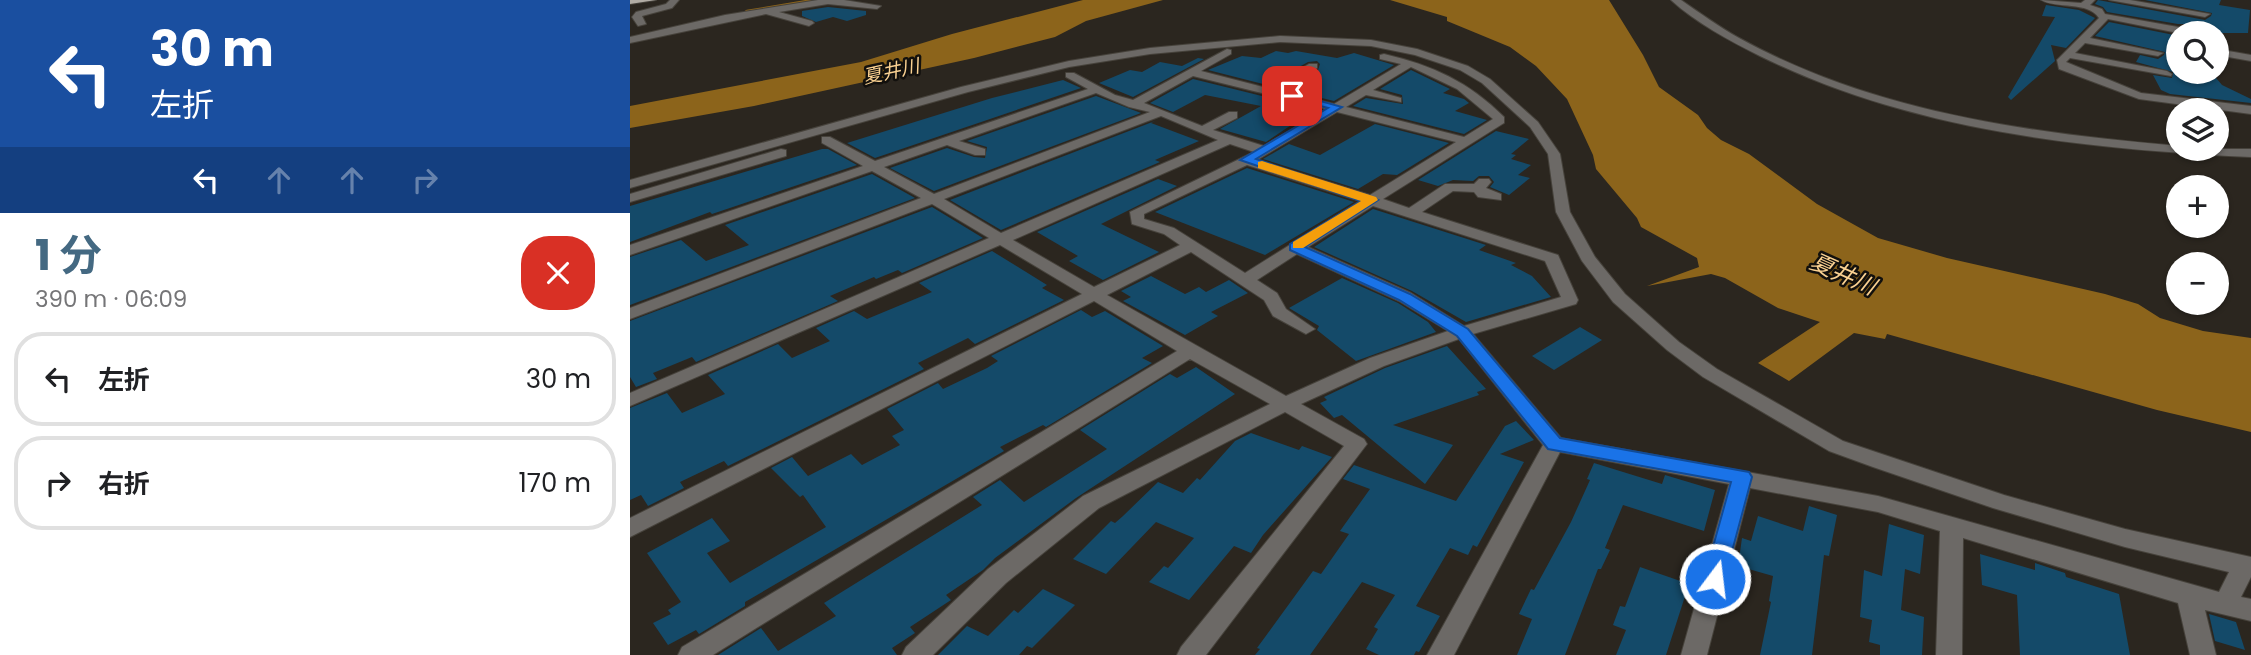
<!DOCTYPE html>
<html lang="ja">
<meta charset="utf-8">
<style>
:root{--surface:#fff;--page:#f2f2f2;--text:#202124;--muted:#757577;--line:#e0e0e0;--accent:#446982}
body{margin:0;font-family:Poppins,"Noto Sans JP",sans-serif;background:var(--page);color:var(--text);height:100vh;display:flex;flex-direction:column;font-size:26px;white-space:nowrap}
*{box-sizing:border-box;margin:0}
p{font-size:23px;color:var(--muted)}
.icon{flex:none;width:38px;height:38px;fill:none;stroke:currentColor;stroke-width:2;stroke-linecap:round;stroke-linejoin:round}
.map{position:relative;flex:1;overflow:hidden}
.details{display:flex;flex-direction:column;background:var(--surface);width:630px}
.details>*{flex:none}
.top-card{background:#1a4fa0;color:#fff;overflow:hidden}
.tools{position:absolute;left:1536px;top:21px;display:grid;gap:14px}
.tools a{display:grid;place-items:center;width:63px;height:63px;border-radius:50%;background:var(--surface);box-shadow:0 2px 5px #0004;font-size:35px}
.pin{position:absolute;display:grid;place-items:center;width:60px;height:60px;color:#fff;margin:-30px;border-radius:14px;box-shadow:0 4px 10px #0006}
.me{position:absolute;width:77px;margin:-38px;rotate:15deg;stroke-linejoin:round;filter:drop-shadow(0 0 5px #0008)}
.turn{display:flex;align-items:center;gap:24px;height:147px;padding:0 35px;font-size:32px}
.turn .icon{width:91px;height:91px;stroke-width:2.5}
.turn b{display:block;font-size:49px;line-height:60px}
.lanes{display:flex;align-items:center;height:66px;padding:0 35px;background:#0003;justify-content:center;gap:35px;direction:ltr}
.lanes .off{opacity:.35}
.round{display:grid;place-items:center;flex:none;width:74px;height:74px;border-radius:28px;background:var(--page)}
.summary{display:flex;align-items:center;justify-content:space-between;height:119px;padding:0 35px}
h1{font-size:42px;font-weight:700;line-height:52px;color:var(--accent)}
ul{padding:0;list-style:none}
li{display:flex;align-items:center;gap:21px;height:94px;margin:0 14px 10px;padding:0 21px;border:4px solid var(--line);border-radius:28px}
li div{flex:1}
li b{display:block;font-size:26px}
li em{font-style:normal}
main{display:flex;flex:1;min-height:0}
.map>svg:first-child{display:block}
.water{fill:#8c641b}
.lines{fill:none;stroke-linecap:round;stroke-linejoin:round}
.stream{stroke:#8c641b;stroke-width:4.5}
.building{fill:#144a69}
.minor-casing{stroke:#46423b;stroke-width:2}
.major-casing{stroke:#46423b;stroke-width:2}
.minor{fill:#6c6966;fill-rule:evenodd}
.major{fill:#b1aca4;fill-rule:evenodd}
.route{fill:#1a73e8;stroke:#114b97;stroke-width:2}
.slow{fill:#f59e0b}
.labels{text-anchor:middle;stroke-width:5;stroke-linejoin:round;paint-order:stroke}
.far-water-label{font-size:19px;font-style:italic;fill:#fad191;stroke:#12100d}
.water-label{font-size:23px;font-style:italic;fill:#fad191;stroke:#12100d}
</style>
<main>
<section class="details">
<div class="top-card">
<div class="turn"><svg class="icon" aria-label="left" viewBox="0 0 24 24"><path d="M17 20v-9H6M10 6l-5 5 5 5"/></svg><div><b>30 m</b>左折</div></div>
<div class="lanes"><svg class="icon" aria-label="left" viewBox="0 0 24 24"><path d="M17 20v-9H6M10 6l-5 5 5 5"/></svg><svg class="icon off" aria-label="ahead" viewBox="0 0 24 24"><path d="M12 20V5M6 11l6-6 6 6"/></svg><svg class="icon off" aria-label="ahead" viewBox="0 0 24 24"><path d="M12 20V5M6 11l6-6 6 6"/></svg><svg class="icon off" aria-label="right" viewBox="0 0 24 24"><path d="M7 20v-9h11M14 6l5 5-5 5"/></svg></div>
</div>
<div class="summary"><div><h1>1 分</h1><p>390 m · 06:09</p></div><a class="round" style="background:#d93025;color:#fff"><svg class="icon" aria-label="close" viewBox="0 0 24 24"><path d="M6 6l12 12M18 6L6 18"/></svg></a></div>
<ul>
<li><svg class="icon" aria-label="left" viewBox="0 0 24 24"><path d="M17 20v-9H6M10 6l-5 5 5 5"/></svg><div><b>左折</b></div><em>30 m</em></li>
<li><svg class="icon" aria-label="right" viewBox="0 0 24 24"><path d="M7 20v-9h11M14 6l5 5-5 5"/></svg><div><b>右折</b></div><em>170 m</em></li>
</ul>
</section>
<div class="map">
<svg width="1621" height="655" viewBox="0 0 1621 655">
<rect width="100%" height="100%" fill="#2b261f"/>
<!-- water -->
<g class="water">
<path d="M453 0H533L456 21 425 37 344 58 124 106 0 128V106L231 62 322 34Z"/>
<path d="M760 0H979L1013 55 1029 87 1068 115 1077 128 1091 140 1119 154 1187 204 1248 238 1317 258 1475 294 1508 304 1530 318 1573 331 1621 338V432L1527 410 1257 334 1255 339 1224 333 1159 381 1128 363 1190 322 1148 308 1095 278 1081 274 1017 286 1069 267 1067 258 1011 227 1007 218 966 169 963 155 937 99 906 66 880 47 817 21V17Z"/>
</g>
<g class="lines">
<!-- stream -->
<path class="stream" d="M117 12 189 0"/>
</g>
<!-- building -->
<g class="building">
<path d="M1468 0 1575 20 1581 16 1582 13 1515 0H1591L1589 5 1620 10 1618 33H1559L1563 32V24H1548L1477 12 1473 7 1465 4Z"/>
<path d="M1416 5 1449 10 1465 18 1436 48 1421 45 1425 61 1381 100 1378 97 1425 17 1412 16Z"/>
<path d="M198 7 236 11V15L217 21 203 17 186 22 172 16V11Z"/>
<path d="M1479 22 1549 36V72H1581L1592 85 1621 99V103L1540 94 1531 90 1523 75 1542 78 1543 72 1506 62 1510 55 1528 59 1534 55 1535 52 1465 36Z"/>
<path d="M646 51 658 53 666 51 707 58 724 53 764 65 704 101 655 89 688 70 690 64 687 61 678 62 637 85 578 70 612 56 631 58Z"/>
<path d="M568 58 574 59 503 97 469 83 500 70 512 72 530 62 552 66Z"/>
<path d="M781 70 820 89 813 93 834 99 839 103 825 111 857 120 834 134 723 106 736 98 773 104 772 95 750 89Z"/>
<path d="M563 79 685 109 636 142 590 129 631 106 575 95 543 112 520 103Z"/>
<path d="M433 80 451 88 245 158 217 143 362 98Z"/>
<path d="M466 96 511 113 304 191 260 168 317 148 344 157 355 158 357 147 337 141Z"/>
<path d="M525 121 521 123 569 141 525 160 530 162 371 230 320 200Z"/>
<path d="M745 124 819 143 767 175 753 174 728 189 633 159 659 144 690 155Z"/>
<path d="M866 131 899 139 881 154 886 155 881 159 901 165 888 175 900 178 879 195 860 187 864 182 859 176H849L843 181 823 180 808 186 788 180Z"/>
<path d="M192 149H198L227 165 82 214 80 212 0 242V206Z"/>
<path d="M617 168 724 202 635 255 525 212Z"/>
<path d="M242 174 285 198 0 305V257L51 240 76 261 119 245 95 225Z"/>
<path d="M528 179 547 186 471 224 529 252 473 280 439 261 448 256 407 232Z"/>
<path d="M302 207 353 238 272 273 268 270 246 279 244 277 200 296 208 301 66 362 62 357 23 373 27 379 6 387 0 377V321Z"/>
<path d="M743 209 856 245 849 250 886 263 881 265 902 276 921 297 836 322 782 291 684 247Z"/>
<path d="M362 251 417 285 412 288 434 300 345 344 338 338 288 363 294 369 98 466 94 461 50 482 54 488 18 506 11 495 0 500V408L37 393 52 413 95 394 78 375 148 344 162 358 200 341 186 328 224 311 237 319 302 292 289 283Z"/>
<path d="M521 276 555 294 569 287 576 292 599 280 618 293 581 312 588 316 555 335 493 301 501 297 491 291Z"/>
<path d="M712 278 768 303 798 322 806 332 726 361 687 330 689 326 659 308Z"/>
<path d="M451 310 462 317 475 311 533 346 512 358 522 363 416 427 413 425 370 447 374 451 115 602V606L69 634 66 630 38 645 23 623 41 614 38 610 51 602 17 553 82 518 100 541 77 553 100 583 196 527 173 495 170 497 141 468 162 457 178 476 221 454 232 465 270 445 262 436 274 430 257 409 308 383 313 389 357 368 368 361 361 356Z"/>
<path d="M950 327 972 340 924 370 902 356Z"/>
<path d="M817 346 856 389 847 392 849 395 763 425 823 445 795 484 712 415 704 418 690 403 697 400 694 397 755 368Z"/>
<path d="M566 367 605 394 446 498 365 558 353 570 316 595 321 600 280 627 285 633 262 648 267 655H88L131 628 148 651 206 616 194 603 352 505 343 497 370 480 394 502 477 449 450 430 540 374 547 378Z"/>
<path d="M886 421 904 440 870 454 894 462 847 547 843 545 838 555 820 548 786 606 810 616 789 652 786 651 784 655H749L736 649 748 629 744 627 765 595 732 582 680 655H625L630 649 627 648 683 571 691 574 719 534 710 531 740 489 713 479 724 465 826 501 875 426Z"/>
<path d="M621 433 669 450 672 446 702 457 633 535 621 553 604 546 559 600 519 582 534 566 538 568 564 538 526 522 476 574 443 559 481 521 485 523 493 516 528 482 553 493 567 478 570 480 605 441Z"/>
<path d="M964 463 1032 484 1035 475 1085 490 1074 531 993 505 975 548 980 550 971 569H968L935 655H887L902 619 889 614 901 589 904 590 941 522 960 480 957 479Z"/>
<path d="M1179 506 1207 515 1199 556 1194 555 1182 655H1130L1141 602 1139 601 1143 576 1108 566 1112 538 1121 541 1128 516 1173 531Z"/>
<path d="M1259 524 1294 535 1290 574 1275 569 1271 610 1294 617 1292 655H1250V645L1239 642 1242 620 1230 617 1234 570 1252 576Z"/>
<path d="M1350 554 1405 570V563L1435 573 1436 577 1489 594 1500 655H1390L1387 595 1352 585Z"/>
<path d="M1010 567 1059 584 1036 655H986L996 630 983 625 990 606 995 607Z"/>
<path d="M413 589 445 605 402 648 397 646 389 655H308L337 626 358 636 384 610 388 613Z"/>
<path d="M1579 614 1606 622 1615 650 1585 641Z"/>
</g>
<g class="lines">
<defs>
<g id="minor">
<path d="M40 0H49L42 8 12 16 16 24 8 26 2 17 6 12 36 4Z"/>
<path d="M188 0H214L251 6 247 9 198 4 149 12 182 21 184 23 179 26 136 14 0 43V37L95 15Z"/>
<path d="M1041 0H1051C1070 13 1089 27 1109 38 1243 112 1398 133 1549 146V149H1621V157C1454 149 1282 131 1130 56 1100 41 1066 23 1041 0Z"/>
<path d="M1411 0 1451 3 1455 0H1465L1460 5 1472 9 1475 14 1548 27 1561 26V30L1548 33 1478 19 1460 38 1533 53 1528 56 1455 43 1445 53 1537 71 1542 74 1541 76 1440 58 1436 62 1511 93 1621 106V114L1509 99 1429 69 1427 60 1469 18C1458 1 1426 9 1411 0Z"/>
<path d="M1479 0H1500L1580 14 1575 17Z"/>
<path d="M650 36 741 40 787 49 838 66 860 79 908 122 930 154 940 212 965 257 995 294 1049 342 1087 369 1213 441 1374 495 1495 529 1621 557V577L1611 597 1621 599V621L1575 610 1586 655H1560L1548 603 1333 538 1332 655H1306L1310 531 1248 512 1120 488 1077 655H1051L1099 484 930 452 824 655H797L913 445 829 339 754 366 671 404 734 439 737 444 576 655H547L551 647 714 446 655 412 469 508 376 583 303 655H272L276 647 358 569 453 496 640 404 560 359 83 655H48L52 647 547 351 464 301 0 537V518L452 294 370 245 0 406V393L359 238 302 204 0 319V308L291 198 242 171 0 255V245L233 166 192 143V137H200L245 161 458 89 436 77V73H444L485 95 503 100 597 49 601 50V54L571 71 637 88 679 64H687V68L648 90 704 104 771 64 750 59V55L754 54C802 65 839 82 874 117V123L753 199 779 208 815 184H844L849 179H859L861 182 856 188 871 194V200L848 197 844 192 823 191 792 212 928 255 948 300 946 304 843 334 931 438 1248 496 1589 592 1599 572 1495 547 1363 508 1243 467 1199 451 1073 377 1037 350 983 302 952 261 926 212 918 154 900 127 852 83 830 70 785 55 741 46 650 42 520 54 439 67 338 92 0 188V180L331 87 439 61 520 48ZM781 67 827 89 863 119 834 137 716 107 736 95 771 102V98L743 90ZM563 76 696 109 634 146 583 130 607 118V112H599L572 126 514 103ZM466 93 499 107 520 112 304 194 254 167 317 145 345 155H355V149L329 141ZM707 112 826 142 740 195 627 160ZM531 116 588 140 371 233 314 199ZM600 144 624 152 500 212 502 224 534 234 550 245 464 287 383 240ZM617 165 730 201 615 273 544 228 514 219V214ZM743 206 915 261 931 297 834 326 781 293 678 247ZM561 252 634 300 643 316 676 334 685 329 656 309 647 293 627 280 667 254 769 301 818 331 740 358 656 396 477 295Z"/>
<path d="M1587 49 1621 55V61L1587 55Z"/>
<path d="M151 149 156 150V156L0 202V194Z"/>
</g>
<path id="major" d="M0 0H26L0 4Z"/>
</defs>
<!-- minor casing -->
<use href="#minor" class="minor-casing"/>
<!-- major casing -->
<use href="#major" class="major-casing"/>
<!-- minor -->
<use href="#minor" class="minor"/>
<!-- major -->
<use href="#major" class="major"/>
</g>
<!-- route -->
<path class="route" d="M662 93 712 107 626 159 748 200 675 247 780 294 838 329 930 438 1119 472 1122 477 1093 585 1085 588 1077 585 1074 579 1101 482 918 449 827 336 769 300 660 250V244L731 201 610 160 698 108 658 98 657 96Z"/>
<!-- slow -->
<path class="slow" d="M632 161 746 197 748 200 673 248H663V242L731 201 628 168V162Z"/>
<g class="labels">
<!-- far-water labels -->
<g class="far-water-label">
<text transform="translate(261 71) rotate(-12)" y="7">夏井川</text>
</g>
<!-- water labels -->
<g class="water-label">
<text transform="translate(1213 274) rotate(24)" y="8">夏井川</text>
</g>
</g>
</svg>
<div class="tools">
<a><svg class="icon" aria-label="search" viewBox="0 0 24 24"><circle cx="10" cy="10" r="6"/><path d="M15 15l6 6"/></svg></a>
<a><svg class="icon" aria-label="layers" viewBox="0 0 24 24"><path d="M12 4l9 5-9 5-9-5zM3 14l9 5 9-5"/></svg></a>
<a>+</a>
<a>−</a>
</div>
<div class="pin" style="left:662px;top:96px;background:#d93025"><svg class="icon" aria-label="arrive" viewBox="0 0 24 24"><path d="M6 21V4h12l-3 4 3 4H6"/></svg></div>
<svg class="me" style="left:1085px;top:579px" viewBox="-20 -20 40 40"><circle r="17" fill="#1a73e8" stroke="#fff" stroke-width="3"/><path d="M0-11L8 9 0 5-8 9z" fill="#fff"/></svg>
</div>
</main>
